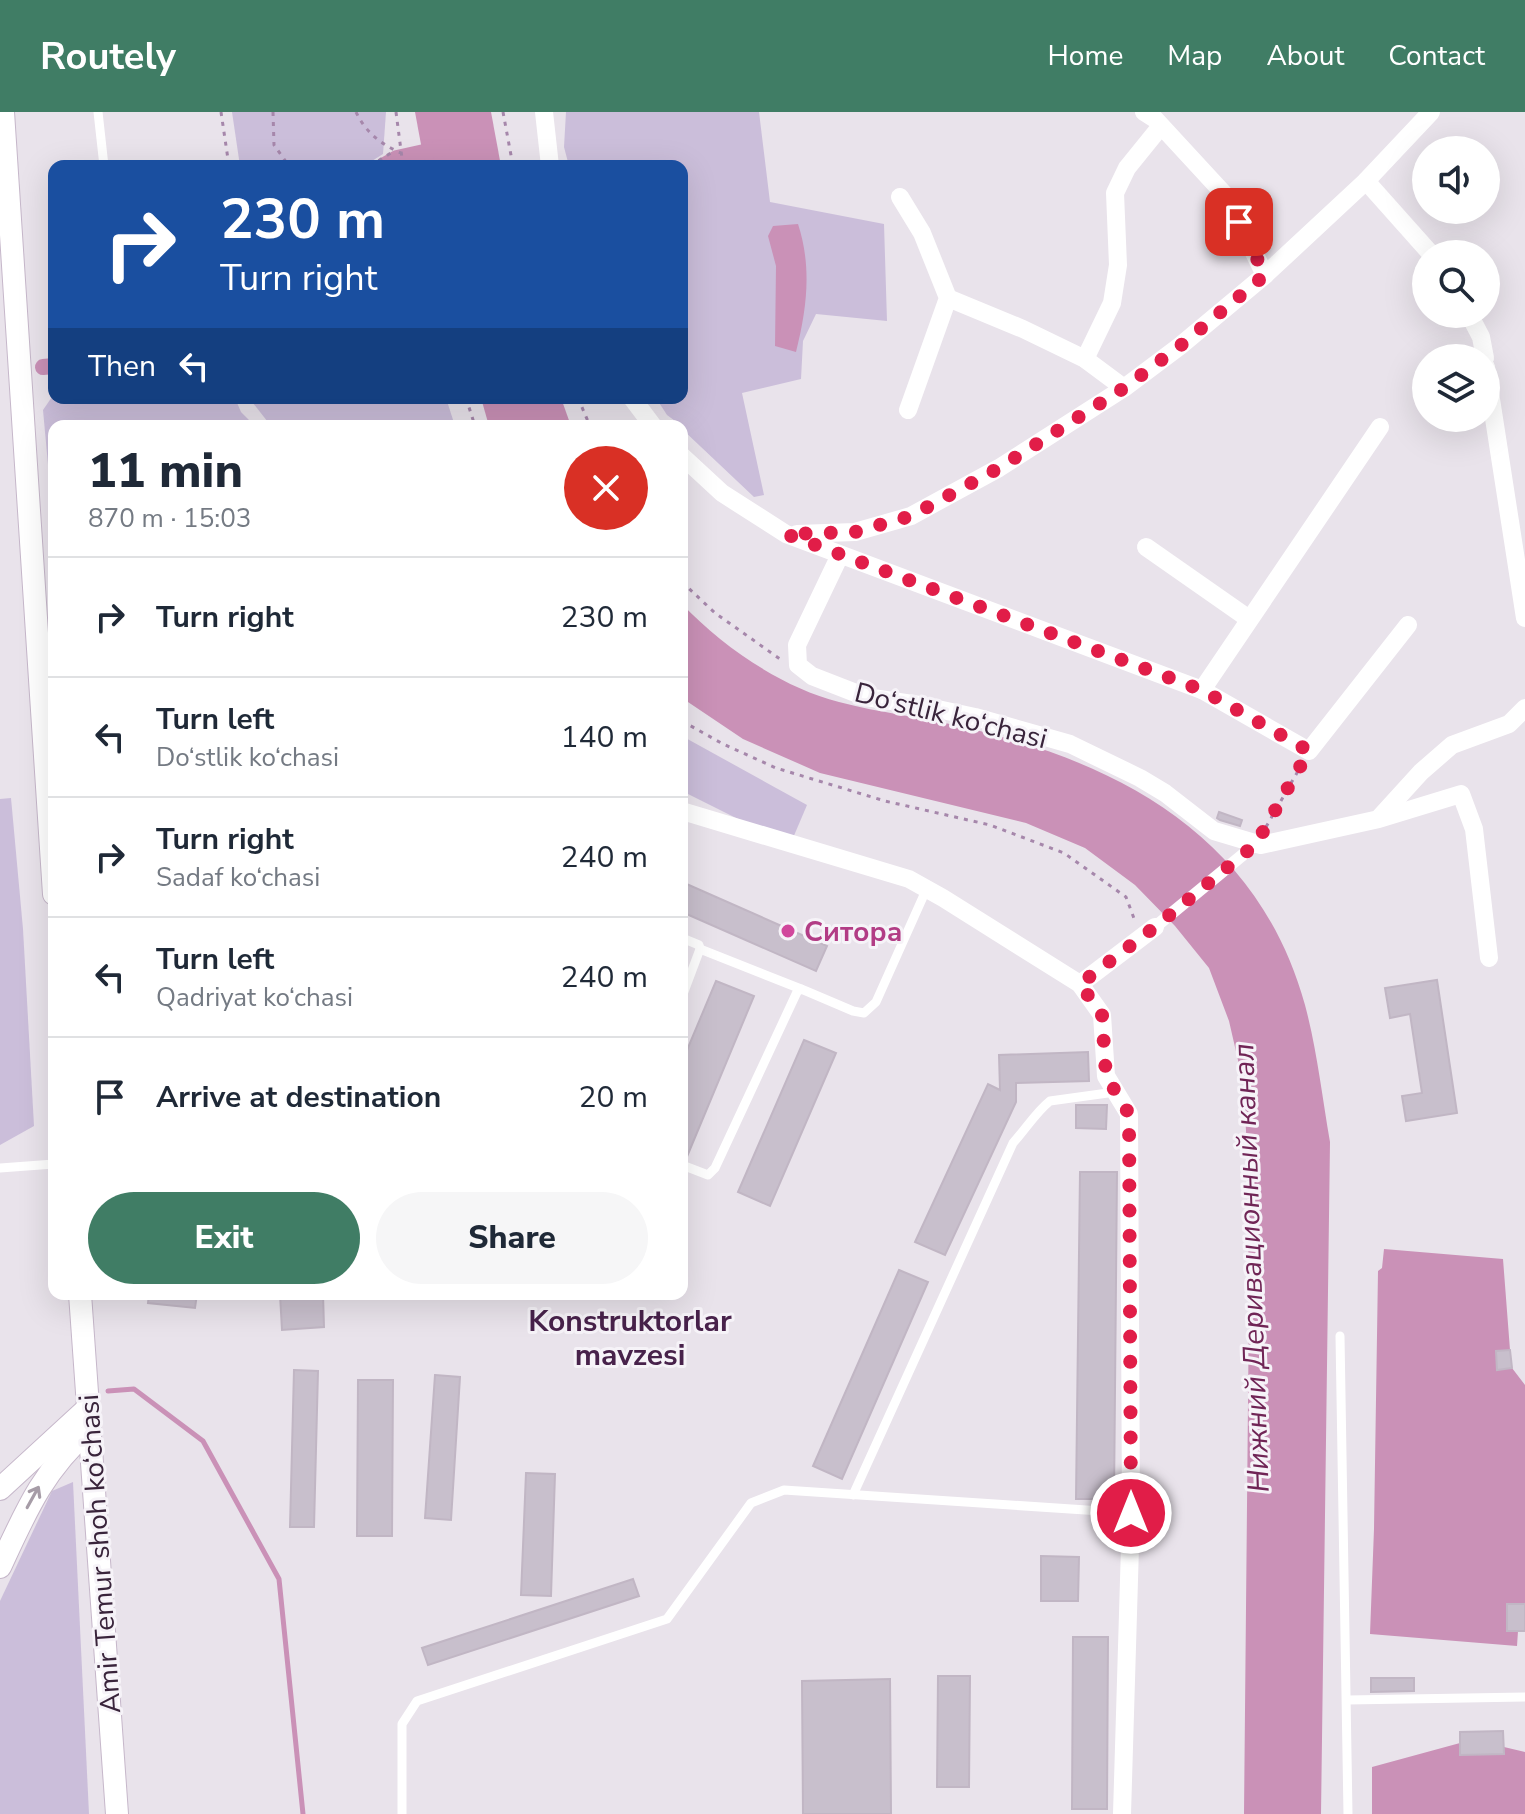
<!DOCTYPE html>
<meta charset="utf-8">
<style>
:root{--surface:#fff;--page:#f6f6f7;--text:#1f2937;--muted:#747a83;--line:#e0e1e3;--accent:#407d65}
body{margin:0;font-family:"Nunito Sans",sans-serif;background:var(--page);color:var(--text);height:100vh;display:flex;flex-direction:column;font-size:30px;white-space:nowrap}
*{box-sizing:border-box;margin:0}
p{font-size:26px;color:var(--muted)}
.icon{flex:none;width:44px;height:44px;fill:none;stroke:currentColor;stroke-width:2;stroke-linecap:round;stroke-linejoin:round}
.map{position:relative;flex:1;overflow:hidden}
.sheet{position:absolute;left:48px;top:308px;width:640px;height:880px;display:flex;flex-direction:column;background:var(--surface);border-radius:16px;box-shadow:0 8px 32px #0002}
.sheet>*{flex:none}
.guide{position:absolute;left:48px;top:48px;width:640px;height:244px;border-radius:16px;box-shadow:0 8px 32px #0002;background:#1a4fa0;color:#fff;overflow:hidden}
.buttons{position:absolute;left:1412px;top:24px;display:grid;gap:16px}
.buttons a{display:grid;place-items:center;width:88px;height:88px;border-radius:50%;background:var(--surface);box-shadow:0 8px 32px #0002;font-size:40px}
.pin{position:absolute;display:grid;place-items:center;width:68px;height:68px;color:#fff;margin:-34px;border-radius:16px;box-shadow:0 4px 12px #0006}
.me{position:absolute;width:88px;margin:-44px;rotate:0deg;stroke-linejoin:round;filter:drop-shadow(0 0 6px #0008)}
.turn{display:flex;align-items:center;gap:28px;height:168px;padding:0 40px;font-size:36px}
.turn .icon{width:104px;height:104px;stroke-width:2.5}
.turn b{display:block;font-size:56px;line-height:68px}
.then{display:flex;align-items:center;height:76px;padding:0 40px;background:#0003;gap:16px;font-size:30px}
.round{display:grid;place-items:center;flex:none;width:84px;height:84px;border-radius:42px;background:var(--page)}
.summary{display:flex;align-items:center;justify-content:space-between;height:136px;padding:0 40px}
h1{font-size:48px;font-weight:800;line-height:60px}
.action{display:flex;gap:16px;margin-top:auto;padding:16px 40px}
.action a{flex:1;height:92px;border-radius:48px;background:var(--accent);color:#fff;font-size:32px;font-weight:800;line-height:92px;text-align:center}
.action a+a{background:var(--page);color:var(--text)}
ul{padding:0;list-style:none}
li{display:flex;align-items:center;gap:24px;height:120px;padding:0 40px;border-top:2px solid var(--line)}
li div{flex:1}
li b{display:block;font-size:30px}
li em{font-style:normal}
header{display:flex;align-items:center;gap:48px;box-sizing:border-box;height:112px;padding:0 40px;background:var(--accent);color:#fff}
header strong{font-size:38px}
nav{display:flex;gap:44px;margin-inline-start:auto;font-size:28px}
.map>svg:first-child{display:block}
.green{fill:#cbbeda}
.water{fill:#ca91b7}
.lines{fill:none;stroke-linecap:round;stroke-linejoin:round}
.stream{stroke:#ca91b7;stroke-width:5}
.canal{stroke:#ca91b7;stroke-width:16}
.building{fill:#c8bfcc;stroke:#c1b6c4;stroke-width:2}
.secondary-casing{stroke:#c6b7ca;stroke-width:24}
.path{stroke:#a687ab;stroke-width:3;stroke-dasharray:4 6;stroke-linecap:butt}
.service{stroke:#fff;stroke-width:9}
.pedestrian{stroke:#fff;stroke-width:12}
.minor{stroke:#fff;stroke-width:18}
.secondary{stroke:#fff;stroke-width:22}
.oneway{stroke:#a69ca7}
.route{stroke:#e11d48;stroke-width:14;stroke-dasharray:0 25.2}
.hotel-dot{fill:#d1479c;stroke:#f6f3f8;stroke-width:3}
.labels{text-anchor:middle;stroke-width:6;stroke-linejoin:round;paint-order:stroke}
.street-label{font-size:28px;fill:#39243b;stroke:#f6f3f8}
.hotel-label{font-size:28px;font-weight:bold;fill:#b23c85;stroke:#f6f3f8;text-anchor:start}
.water-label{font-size:30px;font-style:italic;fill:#702556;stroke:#f6f3f8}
.neighbourhood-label{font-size:30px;font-weight:bold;fill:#48224b;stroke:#f6f3f8}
</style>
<header>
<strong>Routely</strong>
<nav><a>Home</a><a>Map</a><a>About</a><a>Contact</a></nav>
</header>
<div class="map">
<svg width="1525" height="1702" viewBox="0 0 1525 1702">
<rect width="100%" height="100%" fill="#e9e3eb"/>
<!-- green -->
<g class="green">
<path d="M232 0H386L383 42 364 54H240Z"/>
<path d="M566 0H759L770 90 884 112 887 209 816 202 803 229 801 267 742 281 764 383 754 385 682 317V314L667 303 656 286H682V54H569L564 35Z"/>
<path d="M54 282V286H235L241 300 255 314H54V418L43 298Z"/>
<path d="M249 286H446L455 314H271Z"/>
<path d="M682 624 807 693 790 733 682 679Z"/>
<path d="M11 686 23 817 34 1014 0 1033V687Z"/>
<path d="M73 1370 89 1702H0V1489L52 1379Z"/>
</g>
<!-- water -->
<g class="water">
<path d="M415 0H491L501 54H425Z"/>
<path d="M798 112C812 155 807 196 796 240L775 234 776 154 768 124 773 114Z"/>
<path d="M481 286H561L571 314H489Z"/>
<path d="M682 492C723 535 781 575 839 590 880 601 922 605 963 615 1122 651 1259 726 1305 893 1317 938 1322 984 1330 1030L1321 1702H1244L1249 1188 1247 1035 1243 970 1229 909 1209 856 1175 814 1135 773 1085 736 1026 711 820 661 743 627 682 586Z"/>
<path d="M1384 1137 1503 1147 1510 1238 1496 1239 1497 1257 1512 1256 1525 1273V1492L1507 1493V1519H1518L1517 1534 1370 1522 1374 1417 1378 1159 1382 1156Z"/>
<path d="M1460 1631 1461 1643 1503 1642 1504 1635 1525 1640V1702H1372V1655Z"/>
</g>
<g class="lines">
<!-- stream -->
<path class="stream" d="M108 1279 134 1277 203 1329 279 1467 303 1702"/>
<!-- canal -->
<g class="canal">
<path d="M383 54 397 46 442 36"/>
<path d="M43 255 54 254"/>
</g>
</g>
<!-- building -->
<g class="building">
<path d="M1219 700 1242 708 1240 714 1220 708 1217 706Z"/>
<path d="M682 770 827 834 816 859 682 800Z"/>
<path d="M1437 868 1457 1001 1406 1009 1402 984 1422 981 1410 902 1390 906 1385 876Z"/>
<path d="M716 869 754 884 686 1047 682 1046V950Z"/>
<path d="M804 928 836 941 770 1094 738 1080Z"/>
<path d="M1088 940 1089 969 1016 971V990L945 1143 915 1130 988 972 1000 978 999 943Z"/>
<path d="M1076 993H1107L1106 1017 1076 1016Z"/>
<path d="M1080 1060H1117L1114 1387H1076Z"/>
<path d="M899 1158 928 1170 842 1367 813 1354Z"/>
<path d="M149 1182H197L195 1196 148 1191Z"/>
<path d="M280 1182H323L324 1215 282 1218Z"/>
<path d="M1510 1238 1512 1256 1497 1258 1496 1239Z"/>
<path d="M294 1258 318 1259 314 1415H290Z"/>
<path d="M435 1263 460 1265 451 1408 425 1406Z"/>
<path d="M358 1268H393L392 1424H357Z"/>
<path d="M526 1361 555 1362 551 1484 521 1483Z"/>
<path d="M1041 1444 1079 1445 1078 1489H1041Z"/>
<path d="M633 1467 639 1484 428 1553 422 1536Z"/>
<rect x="1507" y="1492" width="18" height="27"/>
<path d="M1073 1525H1108L1107 1697H1072Z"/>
<path d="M938 1564H970L969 1675H937Z"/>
<path d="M1371 1566H1414V1579L1371 1580Z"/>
<path d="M890 1567 891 1702H803L802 1569Z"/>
<path d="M1503 1619 1504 1642 1460 1643V1620Z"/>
</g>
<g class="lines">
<defs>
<g id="secondary">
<path d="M3 0 54 782"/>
<path d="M80 1182 117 1702"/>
<path d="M0 1377 88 1296"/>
<path d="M0 1455C25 1401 43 1358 89 1318"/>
</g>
</defs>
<!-- secondary casing -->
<use href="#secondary" class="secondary-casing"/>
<!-- path -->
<g class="path">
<path d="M221 0 229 54"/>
<path d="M273 0 274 33 289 54"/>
<path d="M356 0C366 21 381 32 401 41"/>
<path d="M396 0 403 54"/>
<path d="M503 0 513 54"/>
<path d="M370 54 394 39"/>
<path d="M466 286 475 314"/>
<path d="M578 286 590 314"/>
<path d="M682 470 715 501 780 547"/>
<path d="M682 609 723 632 776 656 885 689 990 713 1064 741 1126 785 1135 809"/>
<path d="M1266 715 1302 652"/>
</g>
<!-- service -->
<g class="service">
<path d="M98 0 104 54"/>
<path d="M682 826 699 833 700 837 682 885"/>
<path d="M700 837 801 877"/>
<path d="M682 1053 708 1063 715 1056 797 880 801 877 806 879 853 899 864 901 876 890 927 776"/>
<path d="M0 1056 54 1052"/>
<path d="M1340 1224 1348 1702"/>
<path d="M853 1383 1013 1031C1025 1018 1036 1000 1050 989L1115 980"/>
<path d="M1348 1588 1525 1585"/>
<path d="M402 1702V1612L417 1589 667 1507 751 1391 784 1378 1131 1401"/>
</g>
<!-- pedestrian -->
<path class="pedestrian" d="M1155 815 1256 732"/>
<!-- minor -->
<g class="minor">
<path d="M544 0 550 54"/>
<path d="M1144 0 1155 7 1226 84 1265 163"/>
<path d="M1366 69 1431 142"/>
<path d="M900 85 922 121 948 186 908 298"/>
<path d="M948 186 1023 217 1085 247 1124 276"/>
<path d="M1469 202 1481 225 1485 246"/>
<path d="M1085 247 1112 191 1118 153 1115 81 1127 56 1161 14"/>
<path d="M1486 255 1525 506"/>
<path d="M632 286 653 314"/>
<path d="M682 344 722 381 786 422 1202 578 1309 639 1408 513"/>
<path d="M797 422 855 420 911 404 999 356 1124 276 1180 234 1265 163 1366 69 1431 0"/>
<path d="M1146 435 1249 507"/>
<path d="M840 443 797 533 798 553 812 564 866 585 919 593 975 605 1070 632 1140 666 1165 681 1214 719 1261 733 1379 707 1461 682 1474 717 1489 846"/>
<path d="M1202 578 1380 315"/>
<path d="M682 699 909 767 943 786 1080 872 1102 903 1106 964 1129 1002 1131 1401 1122 1702"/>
<path d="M1380 705 1421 660 1452 633 1509 612 1525 596"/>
<path d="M1080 872 1155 815"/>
</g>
<!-- secondary -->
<use href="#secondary" class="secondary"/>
</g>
<!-- one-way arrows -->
<defs><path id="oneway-shaft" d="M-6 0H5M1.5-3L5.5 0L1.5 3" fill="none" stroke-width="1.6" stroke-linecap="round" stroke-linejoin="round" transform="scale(2)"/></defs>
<use class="oneway" href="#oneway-shaft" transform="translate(33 1385) rotate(-61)"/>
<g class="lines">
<!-- route -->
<path class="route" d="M1131 1401 1129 1002 1106 964 1102 903 1080 872 1155 815 1256 732 1309 639 1202 578 786 422 855 420 911 404 999 356 1124 276 1180 234 1265 163 1239 110"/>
</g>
<!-- markers -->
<circle class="hotel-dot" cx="788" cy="819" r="8"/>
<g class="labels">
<!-- street labels -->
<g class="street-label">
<text transform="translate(951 603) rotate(14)" y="10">Do‘stlik ko‘chasi</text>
<text transform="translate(99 1442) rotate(-94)" y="10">Amir Temur shoh ko‘chasi</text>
</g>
<!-- hotel labels -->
<g class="hotel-label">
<text x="804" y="829">Ситора</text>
</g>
<!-- water labels -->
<g class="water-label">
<text transform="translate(1251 1156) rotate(-92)" y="10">Нижний Деривационный канал</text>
</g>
<!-- neighbourhood labels -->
<g class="neighbourhood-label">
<text x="630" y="1219">Konstruktorlar<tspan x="630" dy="34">mavzesi</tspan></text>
</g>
</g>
</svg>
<div class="buttons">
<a><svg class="icon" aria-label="sound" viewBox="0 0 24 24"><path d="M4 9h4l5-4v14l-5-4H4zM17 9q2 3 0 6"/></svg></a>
<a><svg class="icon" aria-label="search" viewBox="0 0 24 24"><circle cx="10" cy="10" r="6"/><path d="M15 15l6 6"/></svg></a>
<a><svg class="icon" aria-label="layers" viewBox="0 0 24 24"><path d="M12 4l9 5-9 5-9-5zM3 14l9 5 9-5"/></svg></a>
</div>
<div class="pin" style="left:1239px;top:110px;background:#d93025"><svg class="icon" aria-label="arrive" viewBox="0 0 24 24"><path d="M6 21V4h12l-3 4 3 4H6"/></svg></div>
<svg class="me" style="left:1131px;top:1401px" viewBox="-20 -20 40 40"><circle r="17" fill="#e11d48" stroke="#fff" stroke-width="3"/><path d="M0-11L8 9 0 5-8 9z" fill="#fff"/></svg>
<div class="guide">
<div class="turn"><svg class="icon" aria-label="right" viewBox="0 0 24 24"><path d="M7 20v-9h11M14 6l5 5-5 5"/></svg><div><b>230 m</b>Turn right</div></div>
<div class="then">Then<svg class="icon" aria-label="left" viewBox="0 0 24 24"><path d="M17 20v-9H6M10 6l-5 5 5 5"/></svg></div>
</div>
<section class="sheet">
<div class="summary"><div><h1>11 min</h1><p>870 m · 15:03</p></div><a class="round" style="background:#d93025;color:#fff"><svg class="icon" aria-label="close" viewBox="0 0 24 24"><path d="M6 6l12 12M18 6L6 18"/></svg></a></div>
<ul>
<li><svg class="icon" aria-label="right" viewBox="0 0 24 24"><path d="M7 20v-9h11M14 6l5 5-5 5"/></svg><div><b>Turn right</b></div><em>230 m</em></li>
<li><svg class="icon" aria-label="left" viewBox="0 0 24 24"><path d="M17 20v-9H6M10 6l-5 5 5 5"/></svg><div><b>Turn left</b><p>Do‘stlik ko‘chasi</p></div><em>140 m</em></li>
<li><svg class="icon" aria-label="right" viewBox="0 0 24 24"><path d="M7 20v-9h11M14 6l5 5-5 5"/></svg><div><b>Turn right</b><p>Sadaf ko‘chasi</p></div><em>240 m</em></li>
<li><svg class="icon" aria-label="left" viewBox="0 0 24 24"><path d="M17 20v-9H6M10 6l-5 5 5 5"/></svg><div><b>Turn left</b><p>Qadriyat ko‘chasi</p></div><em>240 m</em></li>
<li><svg class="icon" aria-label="arrive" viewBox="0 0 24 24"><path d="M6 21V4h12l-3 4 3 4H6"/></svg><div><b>Arrive at destination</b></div><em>20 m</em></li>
</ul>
<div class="action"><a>Exit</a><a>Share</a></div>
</section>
</div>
